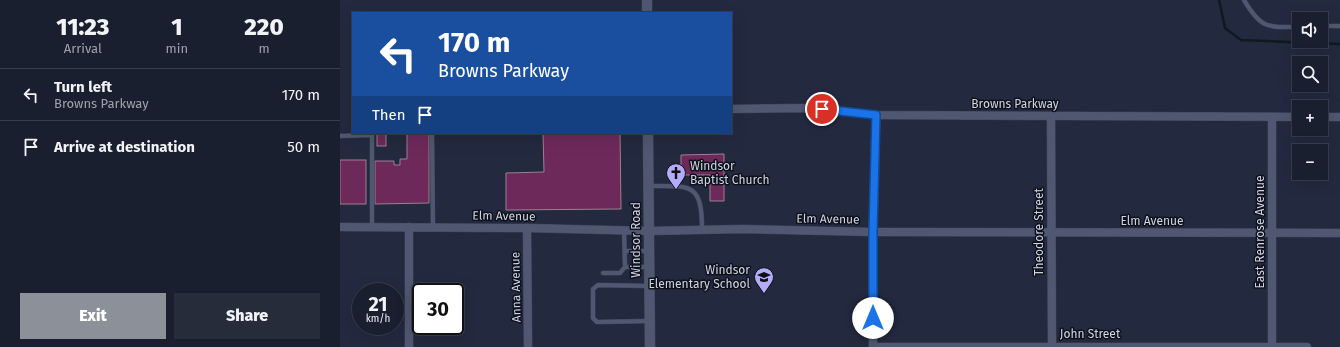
<!DOCTYPE html>
<meta charset="utf-8">
<style>
:root{--surface:#1a1f2f;--page:#272c3b;--text:#f1f3f6;--muted:#9fa2aa;--line:#383d4b;--accent:#8c9099}
body{margin:0;font-family:"Fira Sans",sans-serif;background:var(--page);color:var(--text);height:100vh;display:flex;flex-direction:column;font-size:15px;white-space:nowrap}
*{box-sizing:border-box;margin:0}
p{font-size:13px;color:var(--muted)}
.icon{flex:none;width:22px;height:22px;fill:none;stroke:currentColor;stroke-width:2;stroke-linecap:round;stroke-linejoin:round}
.map{position:relative;flex:1;overflow:hidden}
.sheet{display:flex;flex-direction:column;background:var(--surface);width:340px}
.sheet>*{flex:none}
.hud{position:absolute;left:12px;top:12px;width:380px;height:122px;border-radius:0px;box-shadow:0 4px 16px #0002,0 0 0 1px var(--line);background:#1a4fa0;color:#fff;overflow:hidden}
.tools{position:absolute;left:952px;top:12px;display:grid;gap:8px}
.tools a{display:grid;place-items:center;width:36px;height:36px;border-radius:0px;background:var(--surface);box-shadow:0 4px 16px #0002,0 0 0 1px var(--line);font-size:20px}
.speed{position:absolute;left:12px;top:283px;display:flex;gap:8px;font-size:20px;font-weight:700;text-align:center}
.speed>*{display:grid;place-content:center;width:52px;height:52px;border-radius:50%;background:var(--surface);box-shadow:0 4px 16px #0002,0 0 0 1px var(--line);line-height:1}
.speed small{font-size:10px;font-weight:400}
.speed .limit{border:2px solid #111;border-radius:6px;background:#fff;color:#111}
.pin{position:absolute;display:grid;place-items:center;width:34px;height:34px;color:#fff;margin:-17px;border:2px solid #fff;border-radius:50%;box-shadow:0 1px 4px #0007}
.me{position:absolute;width:44px;margin:-22px;rotate:0deg;stroke-linejoin:round;filter:drop-shadow(0 0 3px #0008)}
.turn{display:flex;align-items:center;gap:14px;height:84px;padding:0 20px;font-size:18px}
.turn .icon{width:52px;height:52px;stroke-width:2.5}
.turn b{display:block;font-size:28px;line-height:34px}
.then{display:flex;align-items:center;height:38px;padding:0 20px;background:#0003;gap:8px;font-size:15px}
.eta{display:flex;justify-content:space-evenly;align-items:center;height:68px;text-align:center}
.eta b{font-size:24px;font-weight:800;line-height:28px}
.primary-button{display:flex;gap:8px;margin-top:auto;padding:8px 20px}
.primary-button a{flex:1;height:46px;border-radius:0px;background:var(--accent);color:#fff;font-size:16px;font-weight:800;line-height:46px;text-align:center}
.primary-button a+a{background:var(--page);color:var(--text)}
ul{padding:0;list-style:none}
li{display:flex;align-items:center;gap:12px;height:52px;padding:0 20px;border-top:1px solid var(--line)}
li div{flex:1}
li b{display:block;font-size:15px}
li em{font-style:normal}
main{display:flex;flex:1;min-height:0}
.map>svg:first-child{display:block}
.lines{fill:none;stroke-linecap:round;stroke-linejoin:round}
.stream{stroke:#0c1b20;stroke-width:2.5}
.building{fill:#6d295a;stroke:#9c8092}
.service-casing{stroke:#3f4457;stroke-width:5}
.minor-casing{stroke:#3f4457;stroke-width:9}
.tertiary-casing{stroke:#3f4457;stroke-width:11}
.service{stroke:#505871;stroke-width:4}
.minor{stroke:#505871;stroke-width:8}
.tertiary{stroke:#505871;stroke-width:10}
.route-casing{stroke:#114b97;stroke-width:10}
.route{stroke:#1a73e8;stroke-width:7}
.labels{text-anchor:middle;stroke-width:3;stroke-linejoin:round;paint-order:stroke}
.street-label{font-size:12px;fill:#cfd4e3;stroke:#0f121c}
.poi-label{font-size:12px;fill:#cfd4e3;stroke:#0f121c;text-anchor:start}
</style>
<main>
<section class="sheet">
<div class="eta">
<div><b>11:23</b><p>Arrival</p></div>
<div><b>1</b><p>min</p></div>
<div><b>220</b><p>m</p></div>
</div>
<ul>
<li><svg class="icon" aria-label="left" viewBox="0 0 24 24"><path d="M17 20v-9H6M10 6l-5 5 5 5"/></svg><div><b>Turn left</b><p>Browns Parkway</p></div><em>170 m</em></li>
<li><svg class="icon" aria-label="arrive" viewBox="0 0 24 24"><path d="M6 21V4h12l-3 4 3 4H6"/></svg><div><b>Arrive at destination</b></div><em>50 m</em></li>
</ul>
<div class="primary-button"><a>Exit</a><a>Share</a></div>
</section>
<div class="map">
<svg width="1000" height="347" viewBox="0 0 1000 347">
<rect width="100%" height="100%" fill="#23293f"/>
<g class="lines">
<!-- stream -->
<path class="stream" d="M879 0 885 28 901 40 1000 44"/>
</g>
<!-- building -->
<g class="building">
<rect x="37" y="133" width="9" height="13"/>
<path d="M67 133H89V203L35 204V161H54V165H60V159H67Z"/>
<path d="M203 133H280L281 209 166 210V173L204 172Z"/>
<path d="M384 154V201H370V175H341V155Z"/>
<rect x="0" y="160" width="26" height="44"/>
</g>
<g class="lines">
<defs>
<g id="service">
<path d="M904 0C921 29 927 27 959 27"/>
<path d="M981 26H1000"/>
<path d="M92 133 93 227"/>
<path d="M0 136 32 135V227"/>
<path d="M309 186C350 186 362 182 362 229"/>
<path d="M284 230 285 267H310"/>
<path d="M285 251H309"/>
<path d="M263 273H280L285 267"/>
<path d="M309 286 258 285 253 289V318L257 322 310 321"/>
</g>
<g id="minor">
<path d="M391 109 468 108 536 115 959 117"/>
<path d="M711 116 712 347"/>
<path d="M981 117H1000"/>
<path d="M0 227 187 228 309 231 402 229 533 232 1000 233"/>
<path d="M69 227V347"/>
<path d="M187 228 188 347"/>
<path d="M533 347H967"/>
<path d="M533 347V232L536 115"/>
<path d="M932 347V117"/>
</g>
<g id="tertiary">
<path d="M307 0V13"/>
<path d="M308 133 310 347"/>
</g>
</defs>
<!-- service casing -->
<use href="#service" class="service-casing"/>
<!-- minor casing -->
<use href="#minor" class="minor-casing"/>
<!-- tertiary casing -->
<use href="#tertiary" class="tertiary-casing"/>
<!-- service -->
<use href="#service" class="service"/>
<!-- minor -->
<use href="#minor" class="minor"/>
<!-- tertiary -->
<use href="#tertiary" class="tertiary"/>
</g>
<g class="lines">
<defs>
<path id="route" d="M482 109 536 115 533 232V318"/>
</defs>
<!-- route casing -->
<use href="#route" class="route-casing"/>
<!-- route -->
<use href="#route" class="route"/>
</g>
<!-- icons -->
<defs>
<symbol id="church-pin" viewBox="-11 -11 22 30"><path d="M0 17L-7.5 6A9.5 9.5 0 1 1 7.5 6Z" fill="#b4acf9" stroke="#0f121c"/><path d="M-1.2-6h2.4v3.5h3.3v2.4h-3.3V6h-2.4V-.1h-3.3v-2.4h3.3Z" fill="#111"/></symbol>
<symbol id="school-pin" viewBox="-11 -11 22 30"><path d="M0 17L-7.5 6A9.5 9.5 0 1 1 7.5 6Z" fill="#b4acf9" stroke="#0f121c"/><path d="M0-5L7-2L0 1L-7-2ZM-4 1L0 2.5L4 1V4Q0 6-4 4Z" fill="#111"/></symbol>
</defs>
<g fill-rule="evenodd">
<use href="#church-pin" x="325" y="162" width="22" height="30"/>
<use href="#school-pin" x="413" y="266" width="22" height="30"/>
</g>
<g class="labels">
<!-- street labels -->
<g class="street-label">
<text x="675" y="108">Browns Parkway</text>
<text transform="translate(164 216) rotate(1)" y="4">Elm Avenue</text>
<text transform="translate(488 219) rotate(1)" y="4">Elm Avenue</text>
<text x="812" y="225">Elm Avenue</text>
<text transform="translate(699 232) rotate(-90)" y="4">Theodore Street</text>
<text transform="translate(920 232) rotate(-90)" y="4">East Renrose Avenue</text>
<text transform="translate(296 240) rotate(-90)" y="4">Windsor Road</text>
<text transform="translate(176 287) rotate(-91)" y="4">Anna Avenue</text>
<text x="750" y="338">John Street</text>
</g>
<!-- poi labels -->
<g class="poi-label">
<text x="350" y="170">Windsor<tspan x="350" dy="14">Baptist Church</tspan></text>
<text x="410" y="274" text-anchor="end">Windsor<tspan x="410" dy="14">Elementary School</tspan></text>
</g>
</g>
</svg>
<div class="tools">
<a><svg class="icon" aria-label="sound" viewBox="0 0 24 24"><path d="M4 9h4l5-4v14l-5-4H4zM17 9q2 3 0 6"/></svg></a>
<a><svg class="icon" aria-label="search" viewBox="0 0 24 24"><circle cx="10" cy="10" r="6"/><path d="M15 15l6 6"/></svg></a>
<a>+</a>
<a>−</a>
</div>
<div class="speed"><div>21<small>km/h</small></div><div class="limit">30</div></div>
<div class="pin" style="left:482px;top:109px;background:#d93025"><svg class="icon" aria-label="arrive" viewBox="0 0 24 24"><path d="M6 21V4h12l-3 4 3 4H6"/></svg></div>
<svg class="me" style="left:533px;top:318px" viewBox="-20 -20 40 40"><circle r="19" fill="#fff"/><path d="M0-13L10 11 0 6-10 11z" fill="#1a73e8"/></svg>
<div class="hud">
<div class="turn"><svg class="icon" aria-label="left" viewBox="0 0 24 24"><path d="M17 20v-9H6M10 6l-5 5 5 5"/></svg><div><b>170 m</b>Browns Parkway</div></div>
<div class="then">Then<svg class="icon" aria-label="arrive" viewBox="0 0 24 24"><path d="M6 21V4h12l-3 4 3 4H6"/></svg></div>
</div>
</div>
</main>
